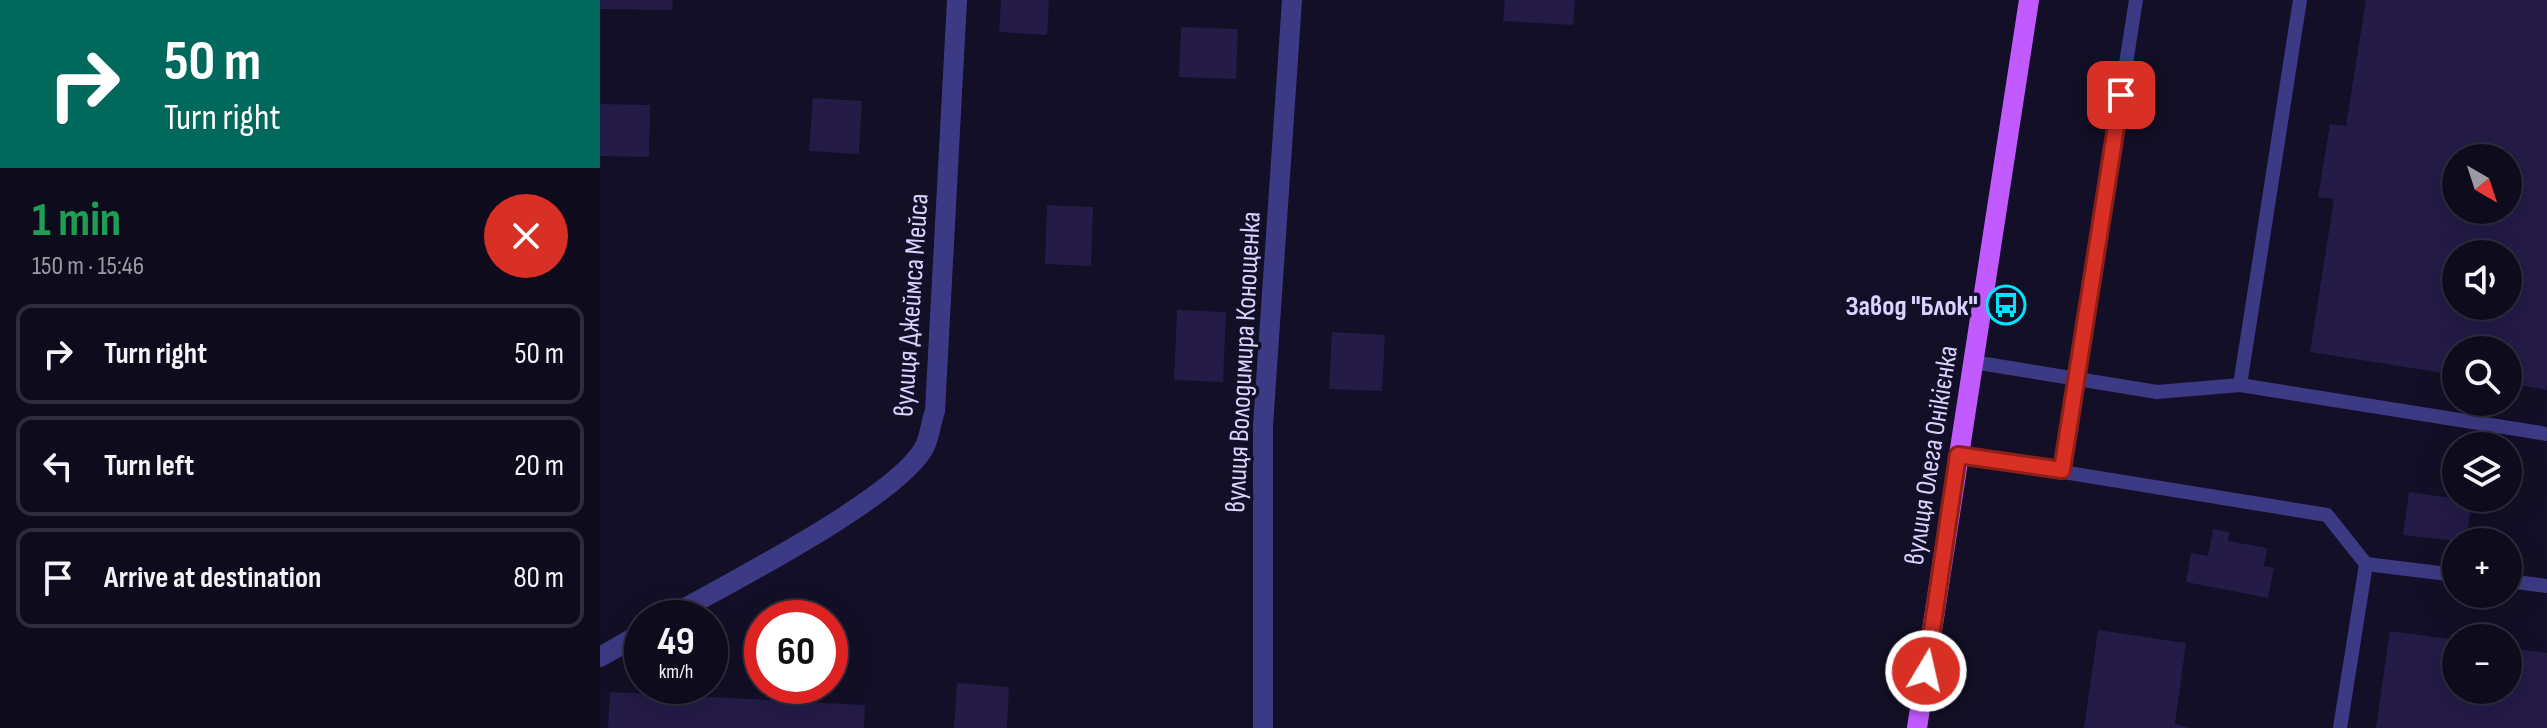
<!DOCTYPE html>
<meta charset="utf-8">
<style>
:root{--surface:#0e0b1c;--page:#171425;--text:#f1f3f6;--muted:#9b9ba3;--line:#2e2b3b}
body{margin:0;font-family:"Sofia Sans Condensed",sans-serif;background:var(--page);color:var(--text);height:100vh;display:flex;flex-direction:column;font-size:30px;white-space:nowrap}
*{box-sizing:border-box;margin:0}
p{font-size:26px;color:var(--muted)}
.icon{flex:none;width:44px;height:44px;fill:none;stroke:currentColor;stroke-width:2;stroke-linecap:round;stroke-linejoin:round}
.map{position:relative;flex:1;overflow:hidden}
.sheet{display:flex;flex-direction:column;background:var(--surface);width:600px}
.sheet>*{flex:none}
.banner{background:#00695c;color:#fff;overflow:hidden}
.needle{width:52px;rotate:141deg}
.buttons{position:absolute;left:1842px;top:144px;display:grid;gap:16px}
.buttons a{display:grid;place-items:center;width:80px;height:80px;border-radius:50%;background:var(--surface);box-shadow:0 8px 32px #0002,0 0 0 2px var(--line);font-size:40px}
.speed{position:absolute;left:24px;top:600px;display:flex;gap:16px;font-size:40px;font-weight:700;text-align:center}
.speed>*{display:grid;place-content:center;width:104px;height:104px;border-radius:50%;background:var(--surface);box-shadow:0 8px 32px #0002,0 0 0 2px var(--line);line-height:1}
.speed small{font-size:20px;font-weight:400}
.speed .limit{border:12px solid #d22;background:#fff;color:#111}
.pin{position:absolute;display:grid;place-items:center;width:68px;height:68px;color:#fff;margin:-34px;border-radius:16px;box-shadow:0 4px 12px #0006}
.me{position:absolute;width:88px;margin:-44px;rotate:9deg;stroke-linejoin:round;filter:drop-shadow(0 0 6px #0008)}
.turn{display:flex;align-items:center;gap:28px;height:168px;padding:0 32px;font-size:36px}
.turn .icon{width:104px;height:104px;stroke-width:2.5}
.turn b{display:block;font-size:56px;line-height:68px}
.round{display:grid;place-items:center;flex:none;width:84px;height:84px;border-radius:42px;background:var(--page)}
.summary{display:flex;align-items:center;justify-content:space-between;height:136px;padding:0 32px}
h1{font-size:48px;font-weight:700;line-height:60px;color:#1e9e55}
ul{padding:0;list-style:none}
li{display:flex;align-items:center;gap:24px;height:100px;margin:0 16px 12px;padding:0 16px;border:4px solid var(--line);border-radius:16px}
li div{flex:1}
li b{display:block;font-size:30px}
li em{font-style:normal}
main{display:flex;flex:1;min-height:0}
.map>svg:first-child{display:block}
.building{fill:#241b47;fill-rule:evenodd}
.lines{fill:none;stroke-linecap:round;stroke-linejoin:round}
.lane{stroke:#3d3a85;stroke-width:14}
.street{stroke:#3d3a85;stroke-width:20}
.primary{stroke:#c25bff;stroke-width:20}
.route-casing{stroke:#8d1f18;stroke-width:20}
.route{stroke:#d93025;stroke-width:14}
.labels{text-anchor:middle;stroke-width:7;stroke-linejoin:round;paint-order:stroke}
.street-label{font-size:28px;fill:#d9d4ff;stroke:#130f26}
.poi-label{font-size:28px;font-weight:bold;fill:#d9d4ff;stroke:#130f26;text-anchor:end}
</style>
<main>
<section class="sheet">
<div class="banner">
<div class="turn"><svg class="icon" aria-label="right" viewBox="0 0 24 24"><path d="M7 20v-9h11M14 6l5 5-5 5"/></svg><div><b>50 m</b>Turn right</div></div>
</div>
<div class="summary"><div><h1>1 min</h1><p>150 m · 15:46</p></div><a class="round" style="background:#d93025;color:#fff"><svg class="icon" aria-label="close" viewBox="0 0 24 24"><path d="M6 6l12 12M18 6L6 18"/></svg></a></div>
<ul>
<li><svg class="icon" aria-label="right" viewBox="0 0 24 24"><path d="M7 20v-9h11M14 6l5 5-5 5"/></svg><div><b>Turn right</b></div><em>50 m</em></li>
<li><svg class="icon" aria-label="left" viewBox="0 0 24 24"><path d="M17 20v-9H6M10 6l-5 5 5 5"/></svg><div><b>Turn left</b></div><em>20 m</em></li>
<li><svg class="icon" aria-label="arrive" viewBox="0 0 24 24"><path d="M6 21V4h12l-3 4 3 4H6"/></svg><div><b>Arrive at destination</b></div><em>80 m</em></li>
</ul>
</section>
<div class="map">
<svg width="1947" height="728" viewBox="0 0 1947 728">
<rect width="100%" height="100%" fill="#130f26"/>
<!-- building -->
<g class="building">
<path d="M0 0H73L72 10 0 9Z"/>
<path d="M401 0H449L447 35 399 32Z"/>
<path d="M905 0H975L973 25 903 21Z"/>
<path d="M1766 0H1947V390L1908 383V350H1856V375L1710 352 1734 199 1718 197 1730 124 1746 126ZM1856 158H1908V210H1856ZM1856 254H1908V306H1856Z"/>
<path d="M581 27 638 29 636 79 579 77Z"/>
<path d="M213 98 262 101 259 154 209 151Z"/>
<path d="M0 104 50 105 49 157 0 156Z"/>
<path d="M447 205 493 207 491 266 445 264Z"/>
<path d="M577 310 626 312 623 382 574 380Z"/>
<path d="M732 332 785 335 782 391 729 389Z"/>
<path d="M1809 492 1872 501 1866 542 1803 535Z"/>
<path d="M1613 529 1629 532 1628 541 1667 548 1664 566 1674 568 1668 598 1586 582 1591 553 1608 556Z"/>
<path d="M1498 630 1586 643 1575 724 1591 728H1484Z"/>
<path d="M1790 631 1856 640V690H1908V648L1947 653V728H1776Z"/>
<path d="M357 683 409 687 407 728H354Z"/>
<path d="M10 692 265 705 264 728H8Z"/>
</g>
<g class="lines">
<!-- lane -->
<g class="lane">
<path d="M1373 362 1557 392 1640 385 1947 434"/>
<path d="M1640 385 1700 0"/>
<path d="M1358 455 1727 515 1766 564 1856 575"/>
<path d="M1462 470 1536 0"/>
<path d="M1908 581 1947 586"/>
<path d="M1740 728 1766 564"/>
</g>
<!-- street -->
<g class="street">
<path d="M67 618C123 586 300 497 325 446 330 435 331 422 335 411L357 0"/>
<path d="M0 657 42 633"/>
<path d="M663 728V426L692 0"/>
</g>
<!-- primary -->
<path class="primary" d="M1317 728 1429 0"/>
</g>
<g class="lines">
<defs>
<path id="route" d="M1326 671 1358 455 1462 470 1521 95"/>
</defs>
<!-- route casing -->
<use href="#route" class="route-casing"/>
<!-- route -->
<use href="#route" class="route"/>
</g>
<!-- icons -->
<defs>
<symbol id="bus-ring" viewBox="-11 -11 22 22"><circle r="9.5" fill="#130f26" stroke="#00e5ff" stroke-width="1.5"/><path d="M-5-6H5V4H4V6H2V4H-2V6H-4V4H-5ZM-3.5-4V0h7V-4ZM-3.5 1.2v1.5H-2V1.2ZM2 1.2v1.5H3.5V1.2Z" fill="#00e5ff"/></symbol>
</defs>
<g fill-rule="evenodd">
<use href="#bus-ring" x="1384" y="283" width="44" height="44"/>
</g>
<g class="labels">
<!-- street labels -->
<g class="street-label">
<text transform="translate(310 305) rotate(-86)" y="10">вулиця Джеймса Мейса</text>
<text transform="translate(642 362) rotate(-87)" y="10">вулиця Володимира Конощенка</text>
<text transform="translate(1330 455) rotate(-81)" y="10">вулиця Олега Онікієнка</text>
</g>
<!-- poi labels -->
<g class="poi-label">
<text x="1378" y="315">Завод "Блок"</text>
</g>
</g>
</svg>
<div class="buttons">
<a><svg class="needle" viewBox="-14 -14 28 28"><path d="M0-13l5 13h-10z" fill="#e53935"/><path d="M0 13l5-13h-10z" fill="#9b9ba3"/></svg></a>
<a><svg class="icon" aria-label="sound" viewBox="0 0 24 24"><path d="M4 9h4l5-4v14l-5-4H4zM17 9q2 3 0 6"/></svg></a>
<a><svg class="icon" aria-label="search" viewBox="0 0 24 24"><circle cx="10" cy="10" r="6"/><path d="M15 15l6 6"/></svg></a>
<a><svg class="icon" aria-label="layers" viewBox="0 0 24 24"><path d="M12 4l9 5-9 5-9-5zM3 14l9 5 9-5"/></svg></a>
<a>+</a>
<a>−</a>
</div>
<div class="speed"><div>49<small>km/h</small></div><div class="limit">60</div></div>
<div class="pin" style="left:1521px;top:95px;background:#d93025"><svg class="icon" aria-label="arrive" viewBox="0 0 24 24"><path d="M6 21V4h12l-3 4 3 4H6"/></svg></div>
<svg class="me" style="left:1326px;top:671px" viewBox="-20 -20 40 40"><circle r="17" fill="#d93025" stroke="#fff" stroke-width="3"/><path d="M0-11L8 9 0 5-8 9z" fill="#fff"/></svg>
</div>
</main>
